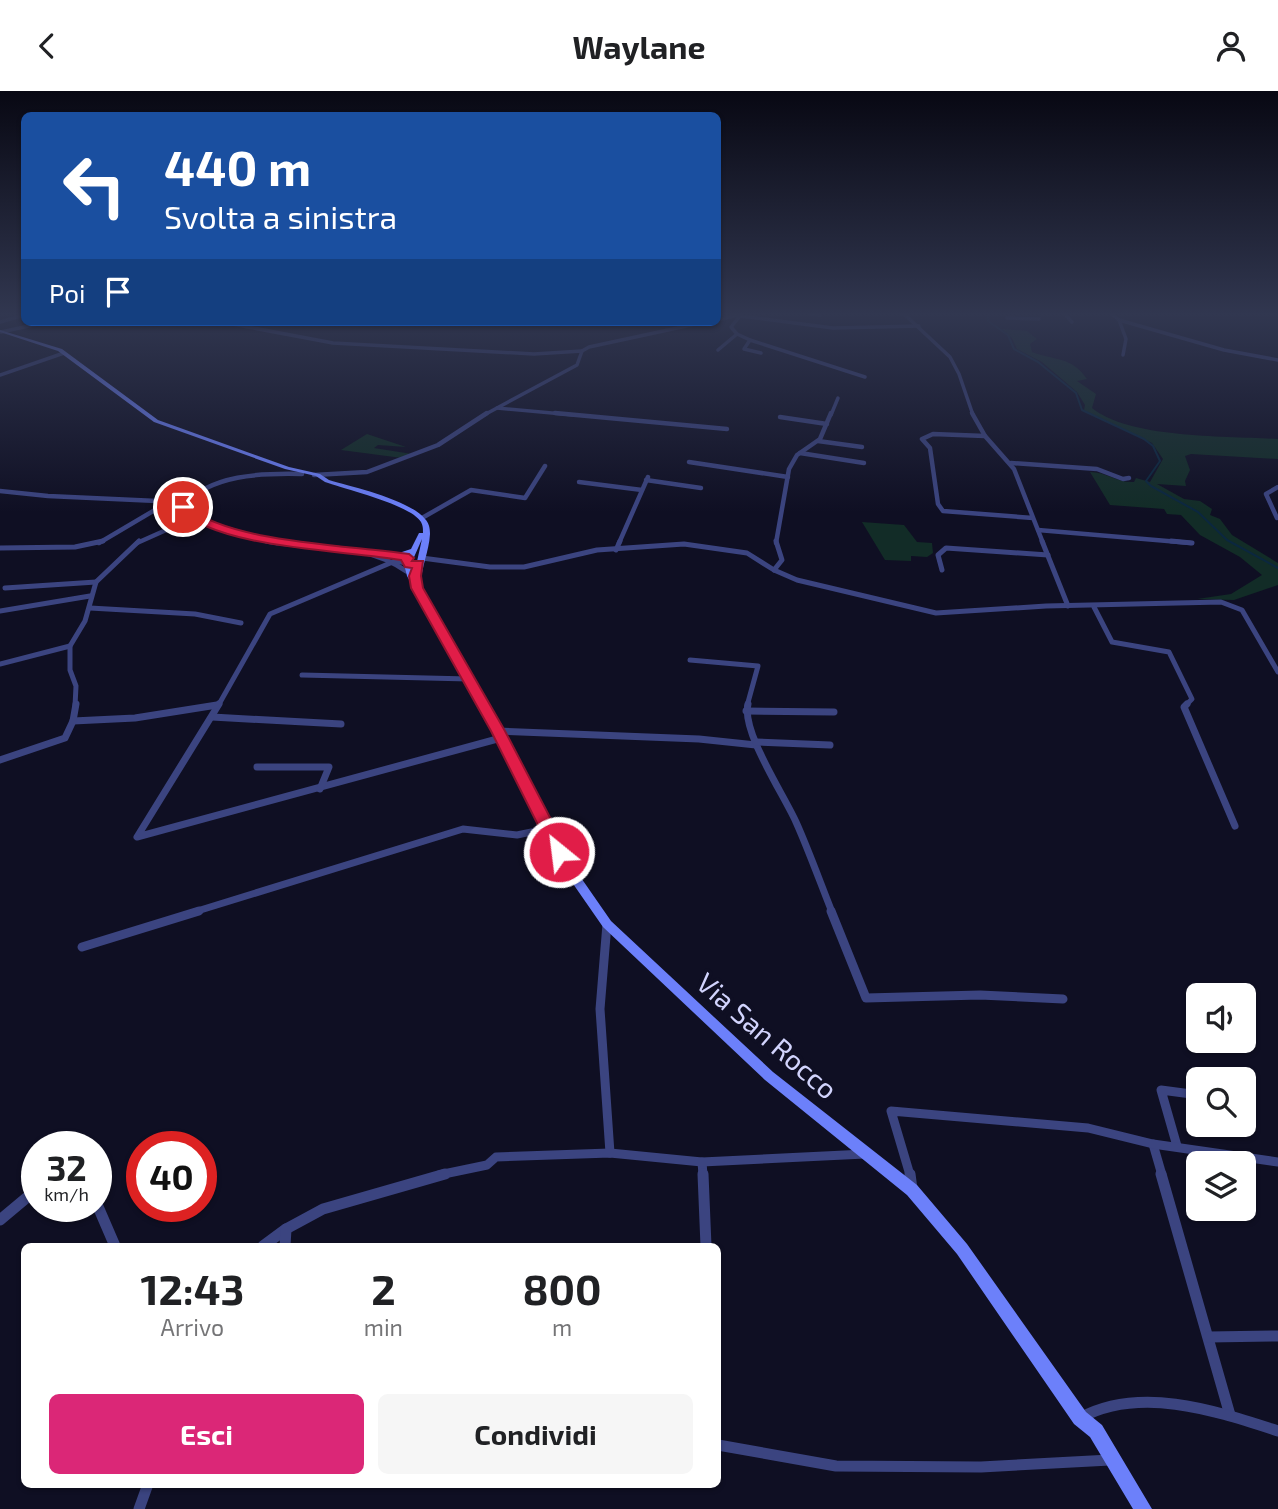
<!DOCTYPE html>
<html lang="it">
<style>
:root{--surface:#fff;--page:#f6f6f6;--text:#202124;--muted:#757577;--accent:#db2777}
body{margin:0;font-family:"Exo 2",sans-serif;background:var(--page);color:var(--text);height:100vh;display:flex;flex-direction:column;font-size:26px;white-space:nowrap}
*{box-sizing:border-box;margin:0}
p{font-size:23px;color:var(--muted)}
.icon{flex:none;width:38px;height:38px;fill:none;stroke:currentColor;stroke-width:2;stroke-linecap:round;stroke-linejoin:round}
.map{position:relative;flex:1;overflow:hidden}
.drawer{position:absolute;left:21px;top:1152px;width:700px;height:245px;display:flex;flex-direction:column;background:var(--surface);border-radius:10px;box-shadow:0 2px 5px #0004}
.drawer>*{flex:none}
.guide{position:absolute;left:21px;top:21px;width:700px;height:214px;border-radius:10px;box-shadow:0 2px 5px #0004;background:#1a4fa0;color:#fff;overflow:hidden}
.controls{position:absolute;left:1186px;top:892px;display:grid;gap:14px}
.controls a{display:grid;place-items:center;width:70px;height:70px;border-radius:10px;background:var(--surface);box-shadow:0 2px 5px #0004;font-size:35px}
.speed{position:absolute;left:21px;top:1040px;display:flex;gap:14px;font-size:35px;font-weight:700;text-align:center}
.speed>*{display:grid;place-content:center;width:91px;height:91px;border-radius:50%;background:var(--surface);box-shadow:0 2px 5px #0004;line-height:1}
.speed small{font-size:18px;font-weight:400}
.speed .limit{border:10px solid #d22;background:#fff;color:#111}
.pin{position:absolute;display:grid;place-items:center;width:60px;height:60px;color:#fff;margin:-30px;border:4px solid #fff;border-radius:50%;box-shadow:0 2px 7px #0007}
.me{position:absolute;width:77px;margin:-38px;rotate:331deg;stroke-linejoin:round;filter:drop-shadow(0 0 5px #0008)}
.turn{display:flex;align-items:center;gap:24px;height:147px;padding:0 28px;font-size:32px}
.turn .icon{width:91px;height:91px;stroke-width:2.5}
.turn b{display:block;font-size:49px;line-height:60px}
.then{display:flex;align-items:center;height:66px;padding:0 28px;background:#0003;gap:14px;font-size:26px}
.eta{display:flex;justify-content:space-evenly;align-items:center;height:119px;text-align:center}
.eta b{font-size:42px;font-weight:700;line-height:49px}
.action{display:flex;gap:14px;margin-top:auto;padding:14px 28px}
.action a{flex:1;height:80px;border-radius:10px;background:var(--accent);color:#fff;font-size:28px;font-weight:700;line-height:80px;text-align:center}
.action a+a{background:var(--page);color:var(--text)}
header{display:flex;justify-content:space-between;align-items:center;height:91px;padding:0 28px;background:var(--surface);font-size:32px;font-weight:700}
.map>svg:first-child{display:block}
.green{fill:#122c27}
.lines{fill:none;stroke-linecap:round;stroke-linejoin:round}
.stream{stroke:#0b273f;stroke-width:2}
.street-far5{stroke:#3b4480;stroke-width:3.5}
.street-far4{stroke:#3b4480;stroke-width:4.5}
.street-far3{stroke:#3b4480;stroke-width:5}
.street-far2{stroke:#3b4480;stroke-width:7}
.street-far1{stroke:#3b4480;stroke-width:9}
.street{stroke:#3b4480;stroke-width:11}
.secondary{fill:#6c80fa;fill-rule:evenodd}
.route{fill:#e11d48;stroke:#92132f;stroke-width:2}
.labels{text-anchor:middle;stroke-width:7;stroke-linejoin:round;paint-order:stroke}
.near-street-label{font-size:28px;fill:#d2d4fd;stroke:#0f0f23}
</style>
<header><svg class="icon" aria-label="back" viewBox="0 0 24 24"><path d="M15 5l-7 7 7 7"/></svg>Waylane<svg class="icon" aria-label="person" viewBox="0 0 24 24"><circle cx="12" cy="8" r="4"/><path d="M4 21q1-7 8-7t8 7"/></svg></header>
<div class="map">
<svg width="1278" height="1418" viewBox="0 0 1278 1418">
<rect width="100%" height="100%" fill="#0f0f23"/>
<!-- green -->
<g class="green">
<path d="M1002 238 1027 240 1037 248 1030 253 1032 261C1055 270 1071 265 1087 288L1077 290 1096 303 1092 317C1130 348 1229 345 1278 348V368L1191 363 1185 365 1190 379 1185 390 1186 395 1157 393 1184 408 1200 410 1212 418 1210 424 1220 428 1232 444 1278 472V494L1234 509 1197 508 1231 503 1262 484 1240 466 1200 444 1181 424 1167 423 1164 418 1110 414 1090 381C1106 381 1118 392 1134 391L1136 387 1150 391 1163 368 1152 352 1084 319 1085 314 1077 301 1042 271 1017 258 1012 247Z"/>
<path d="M367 343 406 356 378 354 374 357 412 363 402 367 341 359Z"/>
<path d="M862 431 904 434 917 451 932 452 933 462 927 466 911 465V470L885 469Z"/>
</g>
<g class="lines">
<!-- stream -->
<path class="stream" d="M988 223V230L1008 244 1014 258 1038 271 1076 302 1082 319 1144 348 1153 355 1160 370 1146 390 1151 395 1198 421 1227 449 1278 477"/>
<!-- street-far5 -->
<g class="street-far5">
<path d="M809 223 820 224"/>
<path d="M904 223 950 266 959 283 973 324"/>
<path d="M1065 223 1072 231"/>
<path d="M1112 223 1119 229 1224 259 1278 269"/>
<path d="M1007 227 1039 228"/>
<path d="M718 229 741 223"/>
<path d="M1119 229 1126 248 1123 264"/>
<path d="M0 231 24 224"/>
<path d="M234 231 232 233 333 252 534 263 582 260"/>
<path d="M1 241 47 231"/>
<path d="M737 243 750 249 744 258 761 262"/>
<path d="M750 249 865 286"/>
<path d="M718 259 737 243 731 236 740 225 833 237 919 235"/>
<path d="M0 284 64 262"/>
<path d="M497 317 574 324"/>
<path d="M484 324 577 274 582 260 589 256 705 231"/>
<path d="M831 324 838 307"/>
</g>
<!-- street-far4 -->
<g class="street-far4">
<path d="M555 322 727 338"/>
<path d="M972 322 985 345"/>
<path d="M780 326 827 333"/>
<path d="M818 350 862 356"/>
<path d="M800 362 864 372"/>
<path d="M689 371 788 386"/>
<path d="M1011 372 1097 378 1123 388 1129 387"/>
<path d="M314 384 367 381 438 354 487 322"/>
<path d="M646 389 701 397"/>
<path d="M579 391 642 399"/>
<path d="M0 400 48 405 157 410 187 406"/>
<path d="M422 427 471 399 525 407 545 375"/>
<path d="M1033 427 943 420 938 413 930 357 922 348 933 343 985 345 1014 378 1043 452"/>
<path d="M1277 427 1266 403 1278 396"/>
<path d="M1038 439 1191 452"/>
<path d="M99 452 165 413"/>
<path d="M137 452 193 427"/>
<path d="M277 452 204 431 182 416C209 383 263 382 302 383"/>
<path d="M619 452 648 386"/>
<path d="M776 452 789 378 797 364 820 348 831 322"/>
</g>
<!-- street-far3 -->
<g class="street-far3">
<path d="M266 450C315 459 363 450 406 480"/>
<path d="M1042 450 1068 515"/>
<path d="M1171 450 1192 452"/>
<path d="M0 457 75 456 103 450"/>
<path d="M616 459 620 450"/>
<path d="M422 467 490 476H524L597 459 684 453 747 462 774 479 797 489 936 522 1046 515 1221 511 1242 519 1278 581"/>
<path d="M774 479 782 469 776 450"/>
<path d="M942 479 938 464 946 457 1048 464"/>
<path d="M5 497 96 491"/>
<path d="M1094 516 1112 551 1169 561 1192 608 1185 615"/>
<path d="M90 517 195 523 241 532"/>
<path d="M0 520 90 505"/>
<path d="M690 569 758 575 747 615"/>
<path d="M0 573 70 555"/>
<path d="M302 584 469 588"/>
<path d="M75 615 76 595 70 579V555L85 530 96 491 139 450"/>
<path d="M213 615 217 614"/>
<path d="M218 615 270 523 395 470 407 472"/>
</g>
<!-- street-far2 -->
<g class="street-far2">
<path d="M219 613 137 746 501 647"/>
<path d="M748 613C741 640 784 704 796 731 809 760 820 791 832 821"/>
<path d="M1187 613 1184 616 1235 735"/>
<path d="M746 620 834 621"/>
<path d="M212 626 341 633"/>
<path d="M73 630 135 627 217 614"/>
<path d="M498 640 699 648 756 654"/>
<path d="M756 651 830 654"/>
<path d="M0 669 65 647 73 630 76 613"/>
<path d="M257 676H329L320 698"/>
<path d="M194 821 463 738 517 744 546 738"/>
</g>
<!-- street-far1 -->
<g class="street-far1">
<path d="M831 820 866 907 980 904 1063 908"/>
<path d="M607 833 600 918 610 1062"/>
<path d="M82 856 199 820"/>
<path d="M1153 1053 1162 1084"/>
<path d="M1177 1055 1161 999 1199 1004"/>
<path d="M702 1071 703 1084"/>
<path d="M439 1084 487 1074 496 1066 610 1062 702 1071 865 1063"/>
<path d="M910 1084 891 1020 1088 1037 1153 1053 1278 1071"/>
</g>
<!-- street -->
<g class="street">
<path d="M703 1083 706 1155"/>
<path d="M910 1083 912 1098"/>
<path d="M1161 1083 1230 1324"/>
<path d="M96 1111 115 1155"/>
<path d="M0 1129 37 1098"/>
<path d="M263 1155 286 1138 323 1118 445 1083"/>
<path d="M285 1155 286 1138"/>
<path d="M1209 1246 1278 1245"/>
<path d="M1080 1327C1141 1294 1216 1320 1278 1340"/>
<path d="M718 1354 836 1375 981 1376 1110 1369"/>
<path d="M139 1418 148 1393"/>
</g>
<!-- secondary -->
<path class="secondary" d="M0 239 62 258 158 329 289 376 320 383 329 389C353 396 410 409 425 428 429 432 430 437 430 443 429 462 420 478 421 497L502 640 550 736 577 781 611 830 773 981 917 1094 967 1153 1086 1321 1102 1334 1152 1418H1133L1090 1346 1074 1333 957 1163 907 1104 765 989 603 836 569 787 542 741 494 640 407 485 404 473 408 463C398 466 384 468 376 463L379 461 399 462 411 458 419 442H423C423 437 423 435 421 431 411 414 345 398 325 391L316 385 285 378 154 331 58 260 0 241ZM422 448 414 484 411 473Z"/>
</g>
<!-- sky -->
<linearGradient id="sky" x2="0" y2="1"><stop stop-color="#080813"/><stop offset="0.53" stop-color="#313750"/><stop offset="1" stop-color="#313750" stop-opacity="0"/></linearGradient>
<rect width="1278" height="421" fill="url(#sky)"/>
<!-- route -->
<path class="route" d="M179 414H186C226 452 352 454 409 463L414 467 412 470H423L421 485 423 497 505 640 568 761 565 766H554L491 640 411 497 409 485 412 477 405 476 401 469C344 459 219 458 179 418Z"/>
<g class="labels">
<!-- near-street labels -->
<g class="near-street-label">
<text transform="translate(767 945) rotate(41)" y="10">Via San Rocco</text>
</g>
</g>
</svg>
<div class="controls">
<a><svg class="icon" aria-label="sound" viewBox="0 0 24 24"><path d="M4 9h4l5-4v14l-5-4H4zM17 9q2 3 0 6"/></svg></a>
<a><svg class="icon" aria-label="search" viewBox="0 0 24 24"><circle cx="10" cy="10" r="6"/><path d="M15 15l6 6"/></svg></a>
<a><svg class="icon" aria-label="layers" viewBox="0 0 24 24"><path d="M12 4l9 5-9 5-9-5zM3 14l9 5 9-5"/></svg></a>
</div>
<div class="speed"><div>32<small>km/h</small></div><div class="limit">40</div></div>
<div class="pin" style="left:183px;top:416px;background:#d93025"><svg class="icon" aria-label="arrive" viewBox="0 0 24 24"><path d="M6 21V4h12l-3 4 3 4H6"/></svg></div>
<svg class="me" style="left:559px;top:761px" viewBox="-20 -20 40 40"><circle r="17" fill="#e11d48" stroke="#fff" stroke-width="3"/><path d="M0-11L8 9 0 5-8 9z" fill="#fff"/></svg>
<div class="guide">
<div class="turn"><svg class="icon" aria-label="left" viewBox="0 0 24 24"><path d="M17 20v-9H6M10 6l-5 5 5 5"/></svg><div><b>440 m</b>Svolta a sinistra</div></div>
<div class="then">Poi<svg class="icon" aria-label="arrive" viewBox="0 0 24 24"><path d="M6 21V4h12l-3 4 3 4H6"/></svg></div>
</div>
<section class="drawer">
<div class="eta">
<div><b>12:43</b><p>Arrivo</p></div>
<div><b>2</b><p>min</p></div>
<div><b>800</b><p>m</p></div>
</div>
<div class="action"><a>Esci</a><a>Condividi</a></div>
</section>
</div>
